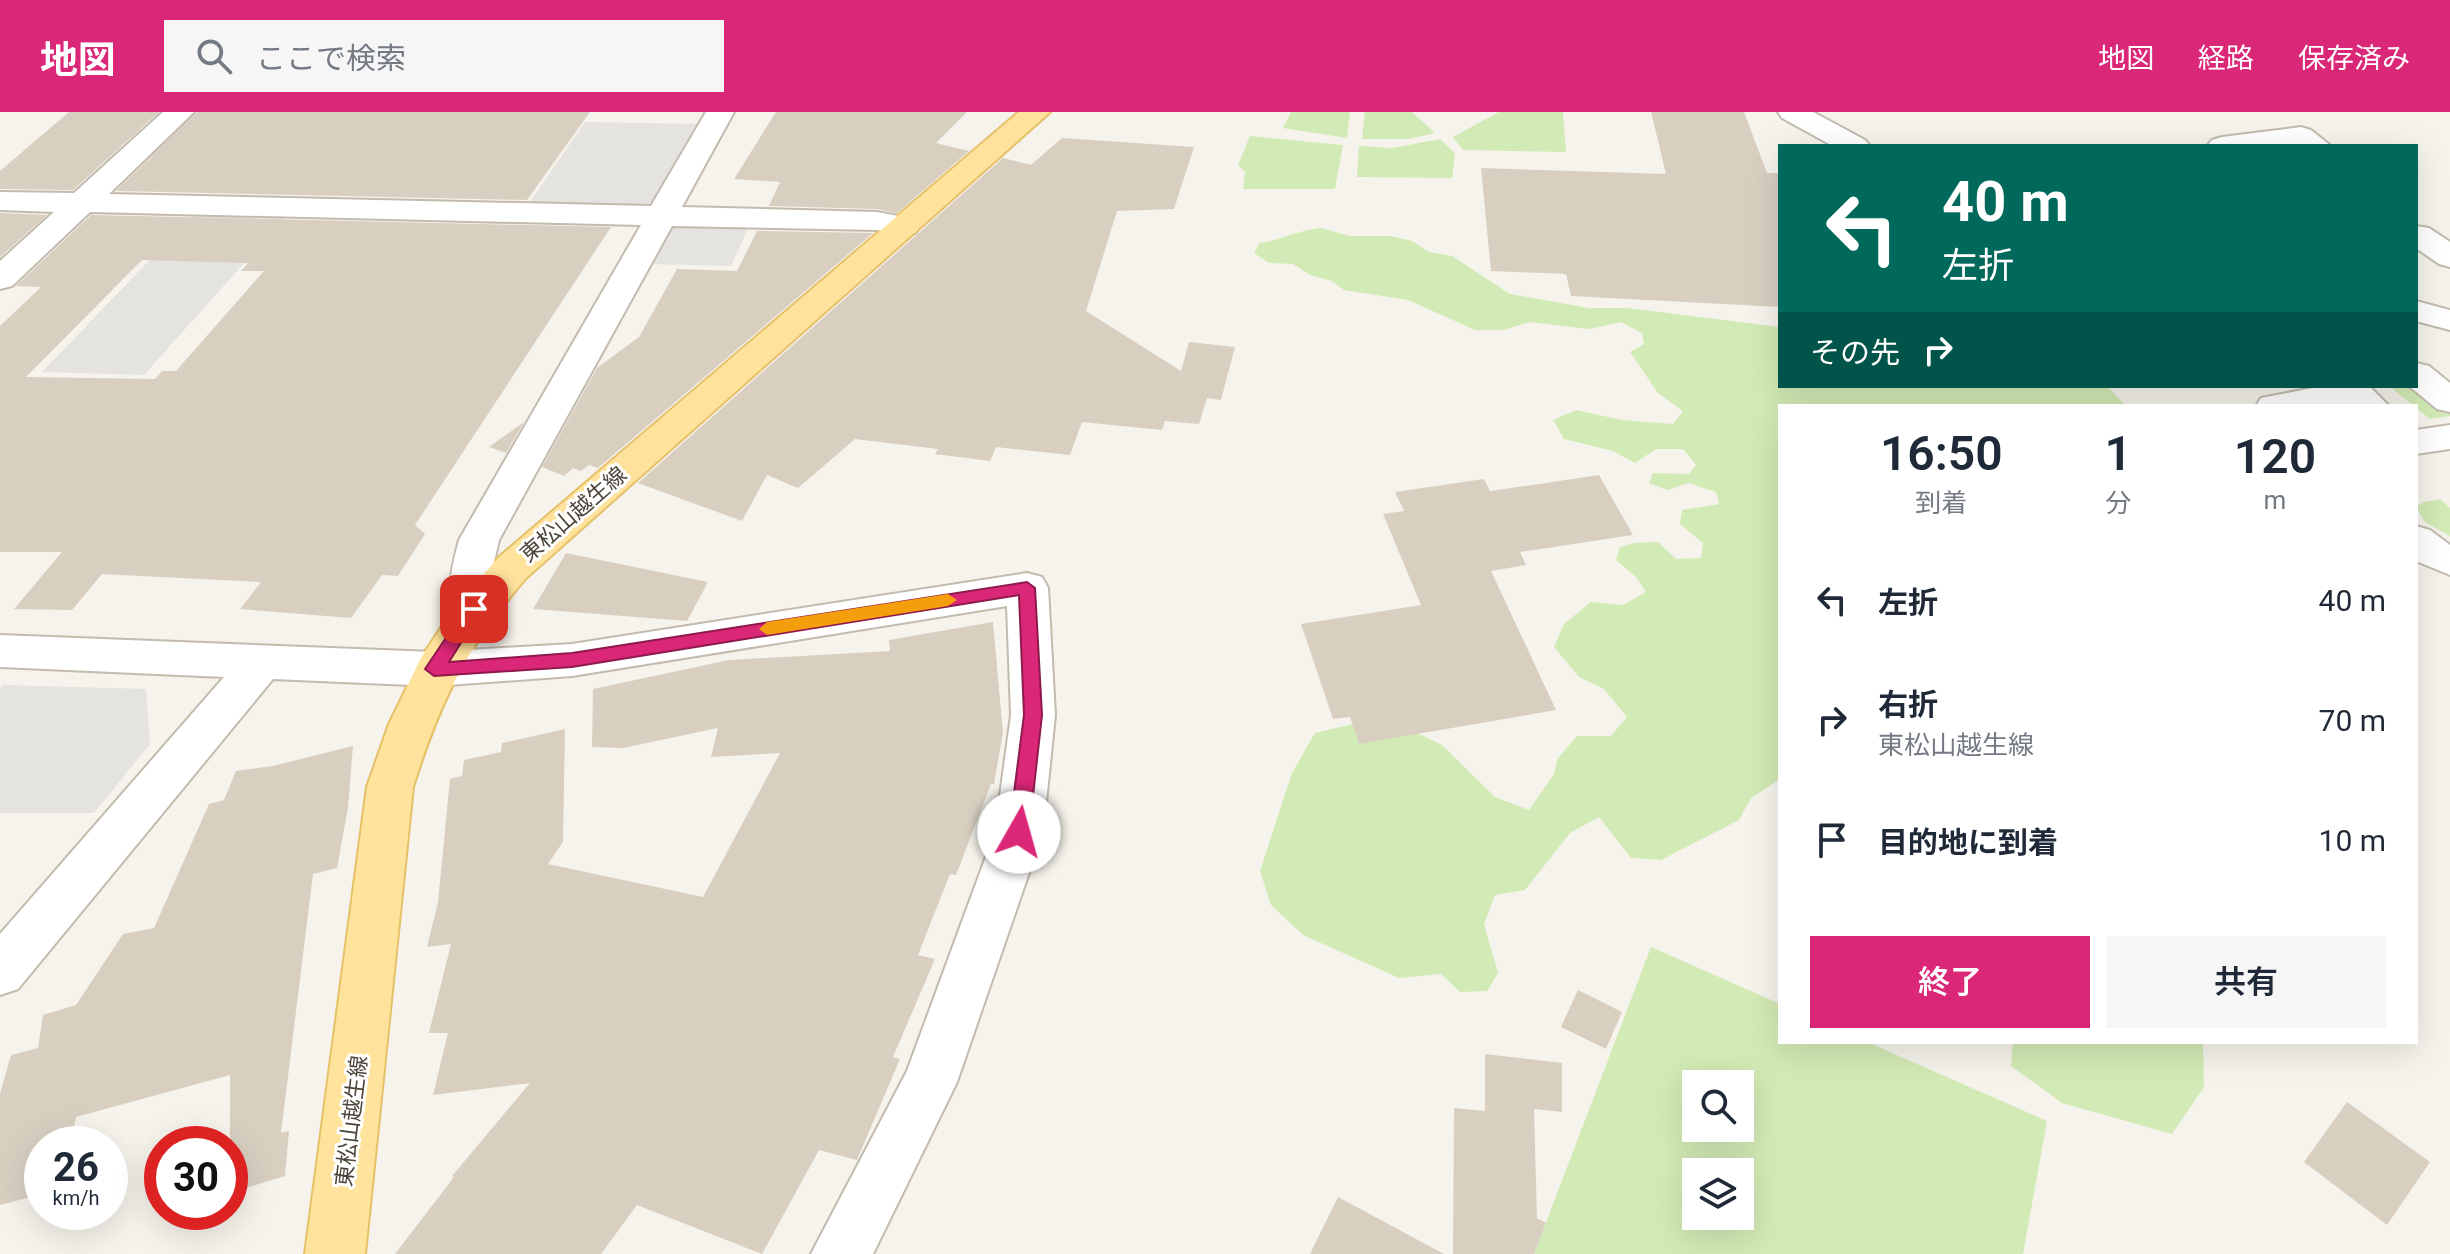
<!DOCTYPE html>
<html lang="ja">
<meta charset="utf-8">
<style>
:root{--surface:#fff;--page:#f6f6f7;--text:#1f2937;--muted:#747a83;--accent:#db2777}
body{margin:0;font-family:Roboto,"Noto Sans JP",sans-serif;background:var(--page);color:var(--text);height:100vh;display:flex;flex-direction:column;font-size:30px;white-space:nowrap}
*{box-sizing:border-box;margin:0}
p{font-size:26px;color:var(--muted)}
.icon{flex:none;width:44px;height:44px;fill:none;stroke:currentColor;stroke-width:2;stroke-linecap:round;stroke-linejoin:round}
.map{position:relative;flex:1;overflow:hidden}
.side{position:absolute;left:1778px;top:292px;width:640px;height:640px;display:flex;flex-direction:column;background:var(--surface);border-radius:0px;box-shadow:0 8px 32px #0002}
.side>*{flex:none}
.guide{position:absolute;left:1778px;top:32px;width:640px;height:244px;border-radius:0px;box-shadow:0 8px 32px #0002;background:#00695c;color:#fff;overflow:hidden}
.controls{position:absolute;left:1682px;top:958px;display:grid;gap:16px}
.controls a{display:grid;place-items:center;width:72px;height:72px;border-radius:0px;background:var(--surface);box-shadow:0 8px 32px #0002;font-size:40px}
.speed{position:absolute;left:24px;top:1014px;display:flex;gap:16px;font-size:40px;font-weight:700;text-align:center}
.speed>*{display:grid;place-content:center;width:104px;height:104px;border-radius:50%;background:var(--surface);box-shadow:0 8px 32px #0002;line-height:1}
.speed small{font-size:20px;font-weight:400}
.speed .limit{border:12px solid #d22;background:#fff;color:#111}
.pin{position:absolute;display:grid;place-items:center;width:68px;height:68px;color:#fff;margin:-34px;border-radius:16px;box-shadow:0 4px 12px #0006}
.me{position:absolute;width:88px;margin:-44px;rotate:7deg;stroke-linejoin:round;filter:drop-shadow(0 0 6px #0008)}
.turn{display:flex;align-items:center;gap:28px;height:168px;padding:0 32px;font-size:36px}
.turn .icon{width:104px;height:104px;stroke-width:2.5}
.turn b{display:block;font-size:56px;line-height:68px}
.then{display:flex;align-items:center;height:76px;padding:0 32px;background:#0003;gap:16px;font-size:30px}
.eta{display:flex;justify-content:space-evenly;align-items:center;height:136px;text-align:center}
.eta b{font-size:48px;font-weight:600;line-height:56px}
.button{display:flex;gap:16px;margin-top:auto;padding:16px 32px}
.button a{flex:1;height:92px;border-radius:0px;background:var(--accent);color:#fff;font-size:32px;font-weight:600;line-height:92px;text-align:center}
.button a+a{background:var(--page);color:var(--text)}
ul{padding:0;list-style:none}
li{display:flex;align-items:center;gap:24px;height:120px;padding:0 32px}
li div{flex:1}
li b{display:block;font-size:30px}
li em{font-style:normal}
header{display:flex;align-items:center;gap:48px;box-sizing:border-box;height:112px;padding:0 40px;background:var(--accent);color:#fff}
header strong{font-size:38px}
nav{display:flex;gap:44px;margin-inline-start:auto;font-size:28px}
.search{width:560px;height:72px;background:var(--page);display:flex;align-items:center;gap:20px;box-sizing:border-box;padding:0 28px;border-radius:0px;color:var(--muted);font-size:30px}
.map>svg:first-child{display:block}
.green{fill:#d2eab5;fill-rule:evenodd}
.parking{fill:#e5e3e0}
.building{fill:#d8cfc1;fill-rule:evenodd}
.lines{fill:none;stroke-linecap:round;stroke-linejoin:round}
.minor-casing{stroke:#c2bbae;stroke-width:4}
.major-casing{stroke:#e6c16a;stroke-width:4}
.minor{fill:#fff;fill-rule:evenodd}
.major{fill:#ffe39c;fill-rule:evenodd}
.route{fill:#db2777;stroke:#8e194d;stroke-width:2}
.slow{fill:#f59e0b}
.labels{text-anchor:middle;stroke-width:6;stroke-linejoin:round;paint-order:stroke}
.street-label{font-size:22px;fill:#4b4439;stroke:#fff}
</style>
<header>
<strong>地図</strong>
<div class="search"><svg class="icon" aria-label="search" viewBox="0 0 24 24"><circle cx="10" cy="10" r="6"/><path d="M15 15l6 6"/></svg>ここで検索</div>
<nav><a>地図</a><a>経路</a><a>保存済み</a></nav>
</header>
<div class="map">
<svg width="2450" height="1142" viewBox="0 0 2450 1142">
<rect width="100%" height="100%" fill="#f6f3ec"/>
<!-- green -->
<g class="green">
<path d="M1291 0H1350L1347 26 1283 16Z"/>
<path d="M1365 0H1412L1435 21 1409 27H1362Z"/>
<path d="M1499 0H1563L1566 40 1463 38 1453 25Z"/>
<path d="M1250 24 1343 33 1335 77H1243L1245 60 1238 53Z"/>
<path d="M1440 27 1455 41 1452 66 1357 65 1359 34 1392 36Z"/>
<path d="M1321 116 1350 124H1390L1412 129 1429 140 1452 144 1510 182 1589 196H1627L1780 215V274H2107L2126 294H1780V667L1751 686 1739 708 1661 748 1631 746 1599 705 1570 721 1525 778 1495 783 1484 812 1498 861 1487 879 1460 880 1441 862 1399 866 1303 823 1271 793 1260 759 1292 661 1315 621 1366 609 1394 610 1442 633 1495 685 1529 698 1554 662 1558 646 1577 624H1611L1627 605 1604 577 1579 565 1554 535 1564 512 1591 490 1623 493 1646 480 1636 465 1616 448 1620 435 1635 431 1658 430 1676 447 1701 446 1703 431 1680 412 1682 398 1719 392 1716 380 1688 371 1668 378 1649 371 1653 361 1689 362 1696 353 1683 337H1656L1635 351 1613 339 1564 327 1553 308 1576 298 1622 308 1673 312 1683 299 1658 281 1630 240 1644 232 1642 221 1621 210 1589 217 1529 210 1504 218H1475L1408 188 1344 178 1332 169 1310 163 1293 152 1269 151 1254 141 1259 131C1281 128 1299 118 1321 116Z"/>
<path d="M2389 274H2416L2450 297V304L2430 307Z"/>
<path d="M2440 387 2450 396V424L2425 410 2416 395 2424 390Z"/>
<path d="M1651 835 1780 892V930H1867L2047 1009 2023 1142H1534ZM1696 972H1740V1016H1696ZM1696 1060H1740V1104H1696Z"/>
<path d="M2013 930H2203L2204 975 2172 1022 2062 991 2011 954Z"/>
</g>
<!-- parking -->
<g class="parking">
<path d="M585 10 701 12 663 82 643 96 528 93Z"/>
<path d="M196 100 288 102 144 263 42 260Z"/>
<path d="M668 112H750L731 154 646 152Z"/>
<path d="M3 573 146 577 150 632 94 701H0V576Z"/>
</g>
<!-- building -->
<g class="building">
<path d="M69 0H159L73 78 0 77V59Z"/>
<path d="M197 0H590L527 88 116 79Z"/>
<path d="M776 0H967L936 31 969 39 897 101 877 97 769 94 780 70 734 67Z"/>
<path d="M1651 0H1744L1767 61H1780V195L1571 184 1566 162 1491 159 1481 56 1666 62Z"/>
<path d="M1062 26 1194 35 1174 97 1117 99 1086 199 1181 259 1189 230 1235 235 1221 288 1207 286 1199 312 1165 309 1162 318 1082 310 1070 343 996 335 990 349 935 342 938 337 855 327 798 376 767 363 742 409 638 371 1003 46 1031 53Z"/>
<path d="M0 101 47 103 0 145Z"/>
<path d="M91 103 611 115 415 413 425 422 398 464 382 463 351 506 240 497 261 470 102 462 72 498 14 497 62 440H0V214L41 175 16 174ZM142 148 248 151 241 159H264L176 259H162L155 267 26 265Z"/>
<path d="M757 119 873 121 598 356 589 353 581 359 573 356 564 364 542 355 597 256 639 225 677 157 737 159Z"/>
<path d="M524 310 506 341 489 335Z"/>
<path d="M1599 363 1633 423 1520 440 1526 453 1491 459 1556 598 1359 632 1350 605 1333 607 1301 512 1421 493 1383 402 1404 399 1395 380 1484 367 1490 379 1498 378Z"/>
<path d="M566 441 708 470 687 509 533 497Z"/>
<path d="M993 510 1003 621 994 672H991L956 763 950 762 918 843 935 847 893 945 900 947 857 1048 819 1038 762 1142 637 1093 601 1142H395L454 1065 452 1064 530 971 433 983 448 921H429L451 832 427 835 438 790 450 667 462 664 464 648 501 640 502 631 565 617 563 730 548 752 703 785 780 641 711 645 718 616 623 636 592 635 593 577 729 548 890 539 889 528Z"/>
<path d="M353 634 348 696 337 756 313 762 281 1021 289 1019 285 1064 230 1081V963L76 1005 70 1032H42V1082L0 1093V982L11 943 38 936 43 903 76 893 123 822 154 816 209 692 224 688 236 659 273 654Z"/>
<path d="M1578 878 1622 900 1606 937 1561 915Z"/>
<path d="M1485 942 1562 951V1000L1534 997 1537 1106 1546 1111 1534 1142H1453L1454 996 1485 999Z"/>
<path d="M2347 990 2430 1050 2387 1113 2304 1050Z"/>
<path d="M1338 1085 1444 1142H1310Z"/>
</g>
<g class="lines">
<defs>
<g id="minor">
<path d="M163 0H194L109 82 651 94 706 0H734L682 95 877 100 915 107 920 114 915 121 904 123 877 118 672 114 499 428 491 463 495 497 489 508 474 512 459 508C444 482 452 455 459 428L641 113 90 100 12 174 0 177V149L54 100 0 98V80L74 81Z"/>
<path d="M1778 0H1813L1865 28 1870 34H1833L1782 6Z"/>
<path d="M2301 15 2311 18 2331 34H2207L2212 28 2222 25Z"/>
<path d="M2416 114 2429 116 2450 130V155L2439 152 2416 136Z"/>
<path d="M2416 189 2450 198V218L2416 209Z"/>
<path d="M2416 251 2429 254 2450 271V300L2437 297 2409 274H2416Z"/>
<path d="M2323 274H2369L2389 294H2256L2261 286Z"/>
<path d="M2450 313V337L2416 342V318Z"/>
<path d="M2416 414 2430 418 2450 433V463L2416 449Z"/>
<path d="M1027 461 1042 465 1048 476 1055 603 1043 720 957 970 873 1142H811L907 959 995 720 1011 603 1007 494 572 564 434 574 273 567 18 877 0 883V822L224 565 0 555V523L434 540 572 532Z"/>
</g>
<path id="major" d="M1019 0H1050L526 466C467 534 440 589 413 675L365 1142H305L367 675 389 612 421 546 454 496 498 446Z"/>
</defs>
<!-- minor casing -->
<use href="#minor" class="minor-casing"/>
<!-- major casing -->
<use href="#major" class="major-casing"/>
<!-- minor -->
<use href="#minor" class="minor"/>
<!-- major -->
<use href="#major" class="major"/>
</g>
<!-- route -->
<path class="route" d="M1027 470 1035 476 1042 603 1029 720 1026 726 1019 729 1012 726 1009 720 1024 603 1019 483 572 555 434 564 425 557 468 493 474 491 482 497 449 550 572 541Z"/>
<!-- slow -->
<path class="slow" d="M948 482 957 488 948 494 767 523 759 517 767 510Z"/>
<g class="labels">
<!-- street labels -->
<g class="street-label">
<text transform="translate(573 402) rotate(-41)" y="8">東松山越生線</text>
<text transform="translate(351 1009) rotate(-83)" y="8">東松山越生線</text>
</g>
</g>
</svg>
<div class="controls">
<a><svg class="icon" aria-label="search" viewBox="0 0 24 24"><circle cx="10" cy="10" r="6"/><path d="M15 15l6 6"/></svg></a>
<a><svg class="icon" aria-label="layers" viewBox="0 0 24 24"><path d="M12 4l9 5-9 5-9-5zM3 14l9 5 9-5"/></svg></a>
</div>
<div class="speed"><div>26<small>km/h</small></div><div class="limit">30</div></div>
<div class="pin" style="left:474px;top:497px;background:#d93025"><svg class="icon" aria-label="arrive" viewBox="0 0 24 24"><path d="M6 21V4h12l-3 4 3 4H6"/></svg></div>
<svg class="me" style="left:1019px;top:720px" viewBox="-20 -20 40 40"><circle r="19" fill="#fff"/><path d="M0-13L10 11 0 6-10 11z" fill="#db2777"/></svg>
<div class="guide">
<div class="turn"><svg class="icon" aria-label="left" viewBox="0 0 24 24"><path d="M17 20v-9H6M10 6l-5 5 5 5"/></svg><div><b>40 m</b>左折</div></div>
<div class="then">その先<svg class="icon" aria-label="right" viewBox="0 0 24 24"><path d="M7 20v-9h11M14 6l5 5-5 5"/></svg></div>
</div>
<section class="side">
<div class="eta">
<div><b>16:50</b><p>到着</p></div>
<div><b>1</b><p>分</p></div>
<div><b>120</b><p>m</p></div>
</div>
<ul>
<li><svg class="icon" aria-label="left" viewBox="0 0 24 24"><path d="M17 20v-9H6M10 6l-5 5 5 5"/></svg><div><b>左折</b></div><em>40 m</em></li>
<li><svg class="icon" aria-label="right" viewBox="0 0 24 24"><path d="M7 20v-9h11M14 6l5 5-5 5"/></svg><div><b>右折</b><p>東松山越生線</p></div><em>70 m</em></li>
<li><svg class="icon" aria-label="arrive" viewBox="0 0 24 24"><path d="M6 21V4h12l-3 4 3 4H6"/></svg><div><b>目的地に到着</b></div><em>10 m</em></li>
</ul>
<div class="button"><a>終了</a><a>共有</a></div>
</section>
</div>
